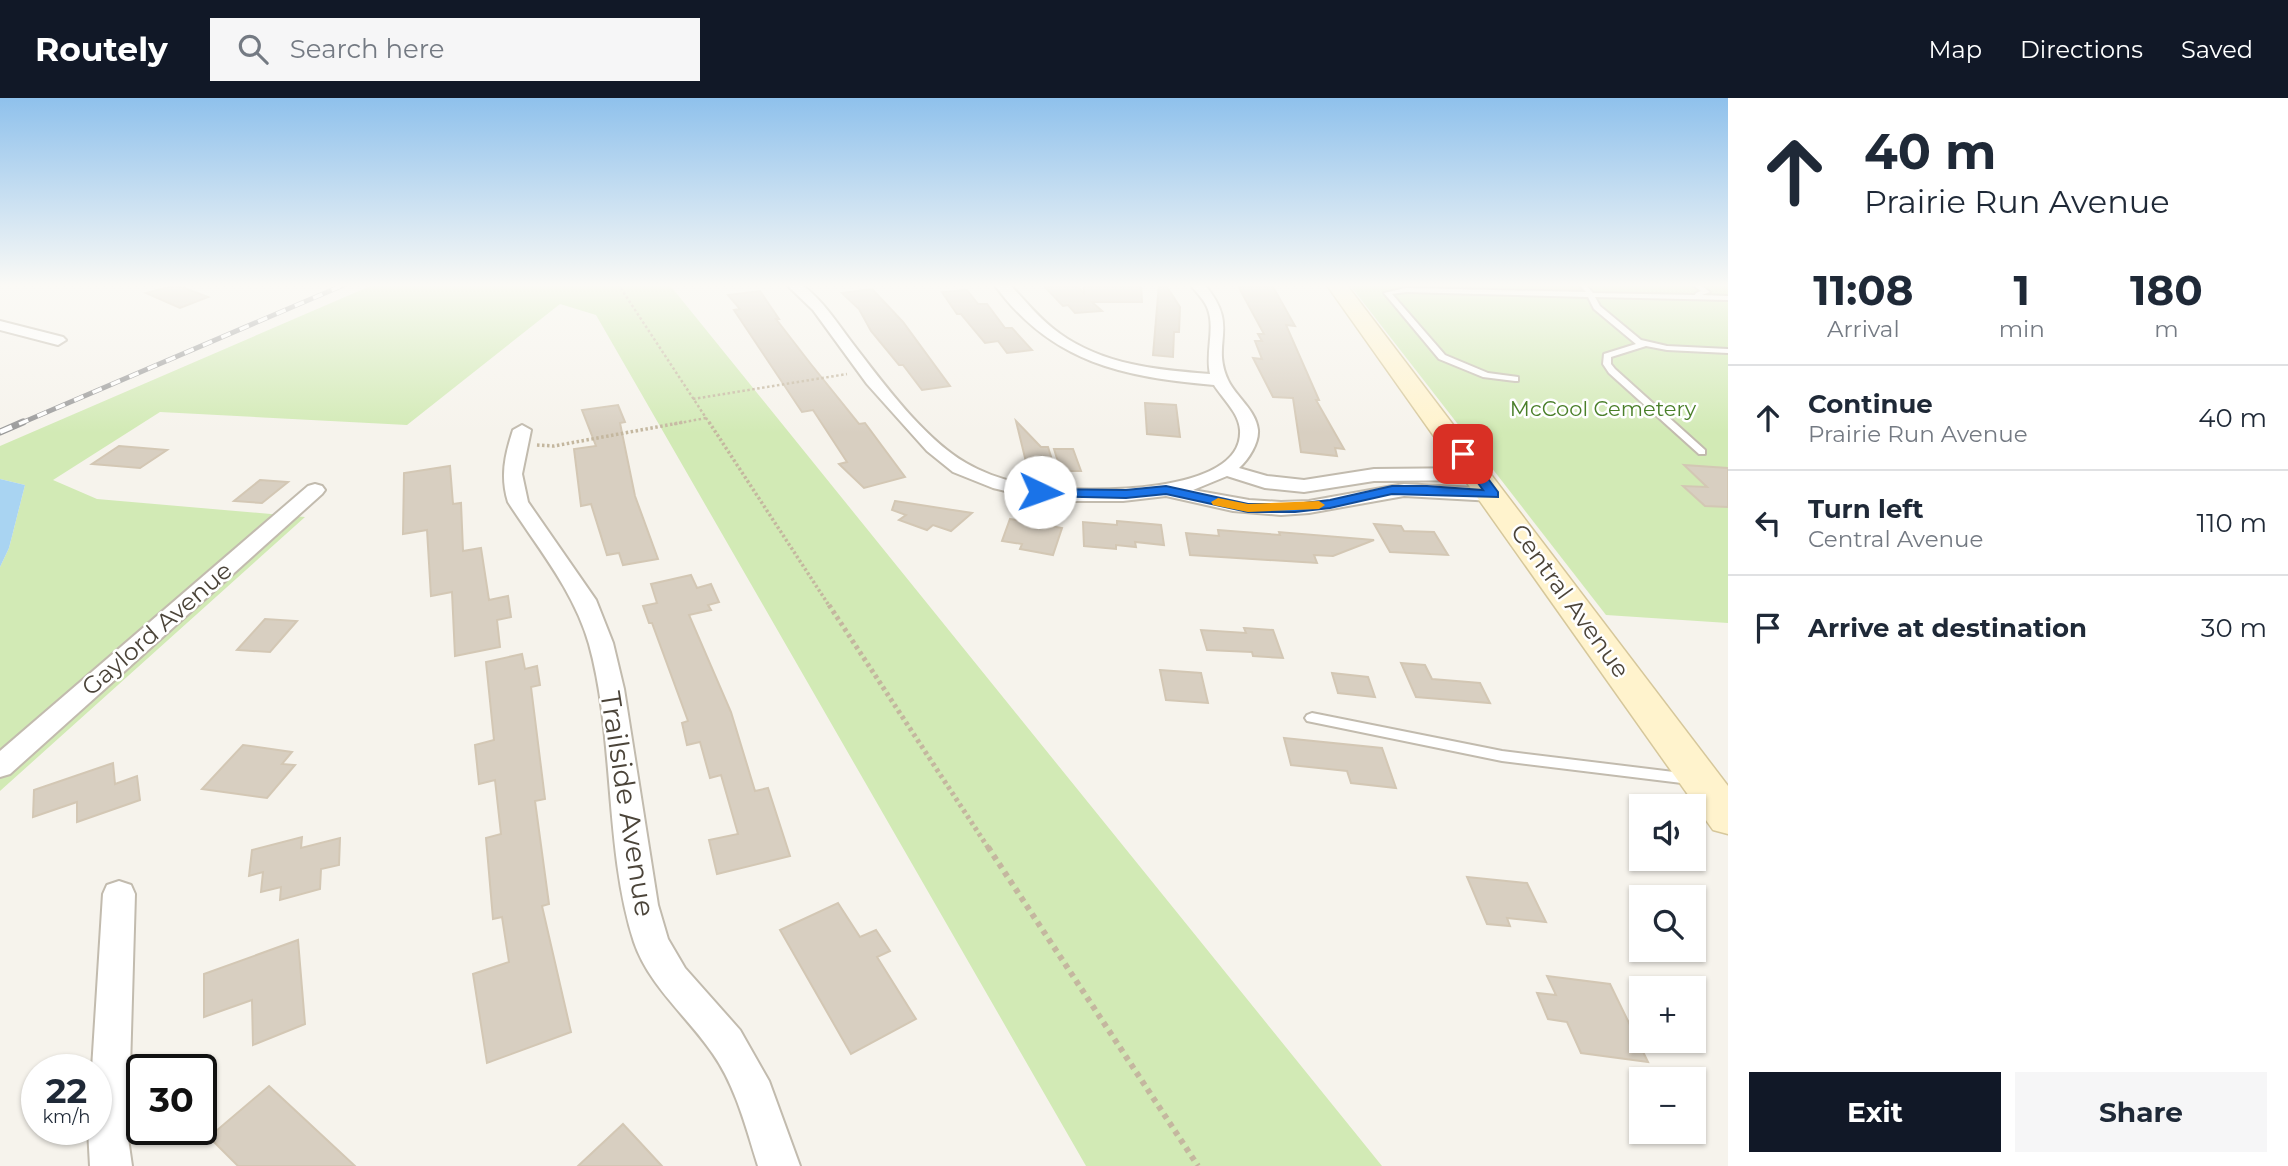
<!DOCTYPE html>
<meta charset="utf-8">
<style>
:root{--surface:#fff;--page:#f6f6f7;--text:#1f2937;--muted:#747a83;--line:#e0e1e3;--accent:#111827}
body{margin:0;font-family:Montserrat,sans-serif;background:var(--page);color:var(--text);height:100vh;display:flex;flex-direction:column;font-size:26px;white-space:nowrap}
*{box-sizing:border-box;margin:0}
p{font-size:23px;color:var(--muted)}
.icon{flex:none;width:38px;height:38px;fill:none;stroke:currentColor;stroke-width:2;stroke-linecap:round;stroke-linejoin:round}
.map{position:relative;flex:1;overflow:hidden}
.details{display:flex;flex-direction:column;background:var(--surface);width:560px}
.details>*{flex:none}
.top-card{background:#fff;color:var(--text);overflow:hidden}
.buttons{position:absolute;left:1629px;top:696px;display:grid;gap:14px}
.buttons a{display:grid;place-items:center;width:77px;height:77px;border-radius:0px;background:var(--surface);box-shadow:0 2px 5px #0004;font-size:35px}
.speed{position:absolute;left:21px;top:956px;display:flex;gap:14px;font-size:35px;font-weight:700;text-align:center}
.speed>*{display:grid;place-content:center;width:91px;height:91px;border-radius:50%;background:var(--surface);box-shadow:0 2px 5px #0004;line-height:1}
.speed small{font-size:18px;font-weight:400}
.speed .limit{border:4px solid #111;border-radius:10px;background:#fff;color:#111}
.pin{position:absolute;display:grid;place-items:center;width:60px;height:60px;color:#fff;margin:-30px;border-radius:14px;box-shadow:0 4px 10px #0006}
.me{position:absolute;width:77px;margin:-38px;rotate:93deg;stroke-linejoin:round;filter:drop-shadow(0 0 5px #0008)}
.turn{display:flex;align-items:center;gap:24px;height:147px;padding:0 21px;font-size:32px}
.turn .icon{width:91px;height:91px;stroke-width:2.5}
.turn b{display:block;font-size:49px;line-height:60px}
.eta{display:flex;justify-content:space-evenly;align-items:center;height:119px;text-align:center}
.eta b{font-size:42px;font-weight:700;line-height:49px}
.cta{display:flex;gap:14px;margin-top:auto;padding:14px 21px}
.cta a{flex:1;height:80px;border-radius:0px;background:var(--accent);color:#fff;font-size:28px;font-weight:700;line-height:80px;text-align:center}
.cta a+a{background:var(--page);color:var(--text)}
ul{padding:0;list-style:none}
li{display:flex;align-items:center;gap:21px;height:105px;padding:0 21px;border-top:2px solid var(--line)}
li div{flex:1}
li b{display:block;font-size:26px}
li em{font-style:normal}
header{display:flex;align-items:center;gap:42px;box-sizing:border-box;height:98px;padding:0 35px;background:var(--accent);color:#fff}
header strong{font-size:33px}
nav{display:flex;gap:38px;margin-inline-start:auto;font-size:24px}
.search{width:490px;height:63px;background:var(--page);display:flex;align-items:center;gap:18px;box-sizing:border-box;padding:0 24px;border-radius:0px;color:var(--muted);font-size:26px}
main{display:flex;flex:1;min-height:0}
.map>svg:first-child{display:block}
.green{fill:#d2eab5}
.water{fill:#a9d4f2}
.building{fill:#d8cfc1;stroke:#d3c7b4;stroke-width:2}
.lines{fill:none;stroke-linecap:round;stroke-linejoin:round}
.lane-casing{stroke:#c2bbae;stroke-width:4}
.street-casing{stroke:#c2bbae;stroke-width:4}
.secondary-casing{stroke:#d6c79b;stroke-width:3}
.path-far3{stroke:#c4b79f;stroke-width:2.5;stroke-dasharray:2.5 2.5;stroke-linecap:butt}
.path-far2{stroke:#c4b79f;stroke-width:3.5;stroke-dasharray:2.5 2.5;stroke-linecap:butt}
.path-far1{stroke:#c4b79f;stroke-width:5;stroke-dasharray:3.5 3.5;stroke-linecap:butt}
.path{stroke:#c4b79f;stroke-width:6;stroke-dasharray:5 5;stroke-linecap:butt}
.lane{fill:#fff;fill-rule:evenodd}
.street{fill:#fff;fill-rule:evenodd}
.secondary{fill:#fff3cd;fill-rule:evenodd}
.rail-far1-casing{stroke:#9a9a9a;stroke-width:5}
.rail-casing{stroke:#9a9a9a;stroke-width:7}
.rail-far1{stroke:#fff;stroke-width:3.5;stroke-dasharray:10;stroke-linecap:butt}
.rail{stroke:#fff;stroke-width:4.5;stroke-dasharray:13;stroke-linecap:butt}
.route{fill:#1a73e8;stroke:#114b97;stroke-width:2}
.slow{fill:#f59e0b}
.labels{text-anchor:middle;stroke-width:5;stroke-linejoin:round;paint-order:stroke}
.far-park-label{font-size:21px;fill:#4a7f2a;stroke:#fff}
.street-label{font-size:24px;fill:#4b4439;stroke:#fff}
.near-street-label{font-size:28px;fill:#4b4439;stroke:#fff}
</style>
<header>
<strong>Routely</strong>
<div class="search"><svg class="icon" aria-label="search" viewBox="0 0 24 24"><circle cx="10" cy="10" r="6"/><path d="M15 15l6 6"/></svg>Search here</div>
<nav><a>Map</a><a>Directions</a><a>Saved</a></nav>
</header>
<main>
<div class="map">
<svg width="1728" height="1068" viewBox="0 0 1728 1068">
<rect width="100%" height="100%" fill="#f6f3ec"/>
<!-- green -->
<g class="green">
<path d="M375 186H669L1382 1068H1086L596 217 560 206 407 327 160 314 53 382 97 401 305 419 0 693V469L9 450 25 387 0 381V348Z"/>
<path d="M1349 186H1728V525L1606 517Z"/>
</g>
<!-- water -->
<path class="water" d="M0 381 25 387 9 450 0 469Z"/>
<!-- building -->
<g class="building">
<path d="M1042 186H1075L1084 195V186H1141L1142 204H1092L1102 213 1075 215 1068 207 1063 208Z"/>
<path d="M1159 186H1165L1180 209 1179 234H1174L1173 259 1153 257Z"/>
<path d="M1237 186 1272 187 1295 228 1286 227 1319 302H1316L1344 351 1335 350 1337 358 1301 354 1293 300 1273 299 1253 260 1262 261 1255 243H1262L1258 236H1264Z"/>
<path d="M176 187 208 199 180 210 146 195Z"/>
<path d="M872 191 903 224 950 288 922 292 903 267H899L871 233 859 211 842 195Z"/>
<path d="M967 192 978 206H987L1005 230H1012L1032 252 1007 255 998 243 985 245 961 216H957L942 194Z"/>
<path d="M760 193 779 221H776L810 265 859 326 865 325 905 379 864 390 839 366 847 364 813 312 802 314 734 212 740 211 728 197Z"/>
<path d="M1145 305 1176 307 1180 339 1147 336Z"/>
<path d="M618 307 625 324 620 325 635 398 658 461 623 467 619 455 607 457 591 406 581 408 574 351 596 348 582 312Z"/>
<path d="M1016 323 1041 349H1048L1054 368H1027Z"/>
<path d="M119 348 167 352 140 370 92 366Z"/>
<path d="M1054 351H1073L1081 373H1061Z"/>
<path d="M1684 367 1728 370V409L1705 408 1683 388 1707 389Z"/>
<path d="M450 368 453 406 461 405 463 453 481 450 489 502 508 498 511 519 497 522 500 549 455 558 452 494 431 498 427 432 403 436 404 375Z"/>
<path d="M260 382 288 384 262 405 234 403Z"/>
<path d="M895 403 972 415 951 433 933 427 927 432 899 422 906 417 892 412Z"/>
<path d="M1010 421 1062 430 1053 457 1020 451 1022 446 1002 443Z"/>
<path d="M1117 423 1161 427 1164 447 1135 444 1136 449 1116 447V451L1084 448 1083 424 1117 427Z"/>
<path d="M1374 426 1401 428 1404 433 1434 434 1448 457 1390 454Z"/>
<path d="M1218 432 1280 437 1279 434 1374 442 1333 458 1314 457 1317 465 1190 457 1186 435 1219 438Z"/>
<path d="M691 477 697 490 711 486 719 504 708 507 711 512 689 517 731 614 755 693 768 690 790 758 717 776 709 742 738 736 721 677 710 680 700 644 687 647 682 625 688 623 652 525H649L643 508 657 505 651 486Z"/>
<path d="M265 521 297 523 270 554 237 552Z"/>
<path d="M1244 530 1273 532 1283 560 1253 558 1252 554 1207 552 1201 532 1246 535Z"/>
<path d="M522 556 525 571 537 568 540 587 531 589 545 701 535 703 549 806 542 808 571 934 487 965 473 876 509 864 502 819 493 821 486 740 501 736 495 682 479 686 475 647 494 642 486 564Z"/>
<path d="M1401 565 1425 567 1432 581 1480 585 1490 605 1416 599Z"/>
<path d="M1160 572 1201 575 1208 605 1166 602Z"/>
<path d="M1332 575 1368 579 1375 599 1338 595Z"/>
<path d="M1284 640 1382 650 1396 690 1351 685 1347 673 1291 667Z"/>
<path d="M243 647 292 654 282 666 295 667 267 700 202 691Z"/>
<path d="M113 665 115 686 137 678 140 702 77 724V704L33 719 34 692Z"/>
<path d="M302 739 301 750 340 740 339 767 321 771 320 791 280 802 281 789 261 794 263 774 249 778 252 752Z"/>
<path d="M1467 779 1527 785 1546 824 1507 820 1510 828 1487 826Z"/>
<path d="M838 805 860 839 876 832 890 853 877 859 916 921 851 956 780 832Z"/>
<path d="M298 842 305 926 253 947 252 902 204 919V876Z"/>
<path d="M1547 878 1610 886 1648 964 1581 955 1567 924 1548 921 1537 895 1556 897Z"/>
<path d="M269 988 355 1068H238L209 1039Z"/>
<path d="M623 1026 662 1068H578Z"/>
</g>
<g class="lines">
<defs>
<g id="lane">
<path d="M1578 186H1585L1593 195 1695 197 1696 195 1701 193 1692 186H1699L1710 194 1702 197 1728 198V202L1595 199 1600 208 1641 242 1667 248 1728 251V255L1667 252 1646 248 1611 259V266L1615 271 1705 352V356H1699L1609 275 1603 266 1604 256 1636 246 1594 211 1588 199 1406 194 1392 196 1445 257 1488 275 1518 279V283H1515L1483 279 1439 261 1384 195 1406 190 1586 194Z"/>
<path d="M1312 615 1502 653 1690 676 1695 677 1697 681 1695 685 1690 686 1502 663 1307 623 1305 620 1307 617Z"/>
</g>
<g id="street">
<path d="M786 186H801C823 202 837 225 853 246 883 285 924 341 966 365 988 378 1017 386 1042 389 1083 394 1244 398 1240 332 1239 315 1223 301 1214 287 1123 279 1051 265 994 186H1009C1025 202 1040 222 1059 235 1103 267 1158 272 1210 276 1205 254 1216 229 1207 209 1203 200 1196 194 1190 186H1204C1241 229 1210 243 1228 282 1236 299 1256 312 1258 332 1259 345 1249 361 1239 370L1267 378 1304 382 1374 371 1478 370 1488 376 1478 382 1374 383 1304 394 1265 390 1227 378 1193 392 1249 402 1281 404 1309 403 1404 386 1493 391 1500 393 1503 397 1500 401 1493 403 1404 398 1309 415 1281 417 1233 413 1166 398 1123 403H1064L1031 399 993 390 953 374 927 353 867 286 813 212Z"/>
<path d="M0 223 63 239 66 242 58 247 0 232Z"/>
<path d="M522 327 531 332 522 376 528 404 596 502 613 545 624 591 658 807 668 841 685 870 740 932 769 983 800 1068H758C746 1030 736 989 713 956 687 918 649 888 634 844 604 751 615 640 589 546 574 493 537 449 508 404 500 378 505 357 513 332Z"/>
<path d="M315 386 322 388 325 392 322 396 10 676 0 679V653L308 388Z"/>
<path d="M119 783 131 787 135 796 128 1040 132 1068H90L88 1031H96V971H92L103 796 107 787Z"/>
</g>
<path id="secondary" d="M1326 186H1346L1728 688V736L1713 732Z"/>
</defs>
<!-- lane casing -->
<use href="#lane" class="lane-casing"/>
<!-- street casing -->
<use href="#street" class="street-casing"/>
<!-- secondary casing -->
<use href="#secondary" class="secondary-casing"/>
<!-- path-far3 -->
<g class="path-far3">
<path d="M618 186 710 326"/>
<path d="M693 301 847 276"/>
<path d="M674 326 706 320"/>
</g>
<!-- path-far2 -->
<g class="path-far2">
<path d="M709 324 830 509"/>
<path d="M537 347 554 348 684 324"/>
</g>
<!-- path-far1 -->
<path class="path-far1" d="M829 507 989 751"/>
<!-- path -->
<path class="path" d="M988 749 1198 1068"/>
<!-- lane -->
<use href="#lane" class="lane"/>
<!-- street -->
<use href="#street" class="street"/>
<!-- secondary -->
<use href="#secondary" class="secondary"/>
<defs>
<path id="rail-far1" d="M19 326 346 186"/>
<path id="rail" d="M0 334 23 324"/>
</defs>
<!-- rail-far1 casing -->
<use href="#rail-far1" class="rail-far1-casing"/>
<!-- rail casing -->
<use href="#rail" class="rail-casing"/>
<!-- rail-far1 -->
<use href="#rail-far1" class="rail-far1"/>
<!-- rail -->
<use href="#rail" class="rail"/>
</g>
<!-- sky -->
<linearGradient id="sky" x2="0" y2="1"><stop stop-color="#8fc1ec"/><stop offset="0.56" stop-color="#fbfaf6"/><stop offset="1" stop-color="#fbfaf6" stop-opacity="0"/></linearGradient>
<rect width="1728" height="335" fill="url(#sky)"/>
<!-- route -->
<path class="route" d="M1463 353 1468 354 1498 394V399L1392 396 1330 410 1295 414H1248L1166 396 1126 400 1040 398 1034 394 1040 391 1126 392 1166 388 1248 406H1295L1330 402 1392 388H1427L1483 392 1457 356Z"/>
<!-- slow -->
<path class="slow" d="M1218 400 1248 406 1319 403 1325 407 1319 411 1248 414 1213 407 1211 404Z"/>
<g class="labels">
<!-- far-park labels -->
<g class="far-park-label">
<text x="1603" y="318">McCool Cemetery</text>
</g>
<!-- street labels -->
<g class="street-label">
<text transform="translate(1570 503) rotate(54)" y="8">Central Avenue</text>
<text transform="translate(157 531) rotate(-41)" y="8">Gaylord Avenue</text>
</g>
<!-- near-street labels -->
<g class="near-street-label">
<text transform="translate(628 706) rotate(81)" y="10">Trailside Avenue</text>
</g>
</g>
</svg>
<div class="buttons">
<a><svg class="icon" aria-label="sound" viewBox="0 0 24 24"><path d="M4 9h4l5-4v14l-5-4H4zM17 9q2 3 0 6"/></svg></a>
<a><svg class="icon" aria-label="search" viewBox="0 0 24 24"><circle cx="10" cy="10" r="6"/><path d="M15 15l6 6"/></svg></a>
<a>+</a>
<a>−</a>
</div>
<div class="speed"><div>22<small>km/h</small></div><div class="limit">30</div></div>
<div class="pin" style="left:1463px;top:356px;background:#d93025"><svg class="icon" aria-label="arrive" viewBox="0 0 24 24"><path d="M6 21V4h12l-3 4 3 4H6"/></svg></div>
<svg class="me" style="left:1040px;top:394px" viewBox="-20 -20 40 40"><circle r="19" fill="#fff"/><path d="M0-13L10 11 0 6-10 11z" fill="#1a73e8"/></svg>
</div>
<section class="details">
<div class="top-card">
<div class="turn"><svg class="icon" aria-label="ahead" viewBox="0 0 24 24"><path d="M12 20V5M6 11l6-6 6 6"/></svg><div><b>40 m</b>Prairie Run Avenue</div></div>
</div>
<div class="eta">
<div><b>11:08</b><p>Arrival</p></div>
<div><b>1</b><p>min</p></div>
<div><b>180</b><p>m</p></div>
</div>
<ul>
<li><svg class="icon" aria-label="ahead" viewBox="0 0 24 24"><path d="M12 20V5M6 11l6-6 6 6"/></svg><div><b>Continue</b><p>Prairie Run Avenue</p></div><em>40 m</em></li>
<li><svg class="icon" aria-label="left" viewBox="0 0 24 24"><path d="M17 20v-9H6M10 6l-5 5 5 5"/></svg><div><b>Turn left</b><p>Central Avenue</p></div><em>110 m</em></li>
<li><svg class="icon" aria-label="arrive" viewBox="0 0 24 24"><path d="M6 21V4h12l-3 4 3 4H6"/></svg><div><b>Arrive at destination</b></div><em>30 m</em></li>
</ul>
<div class="cta"><a>Exit</a><a>Share</a></div>
</section>
</main>
